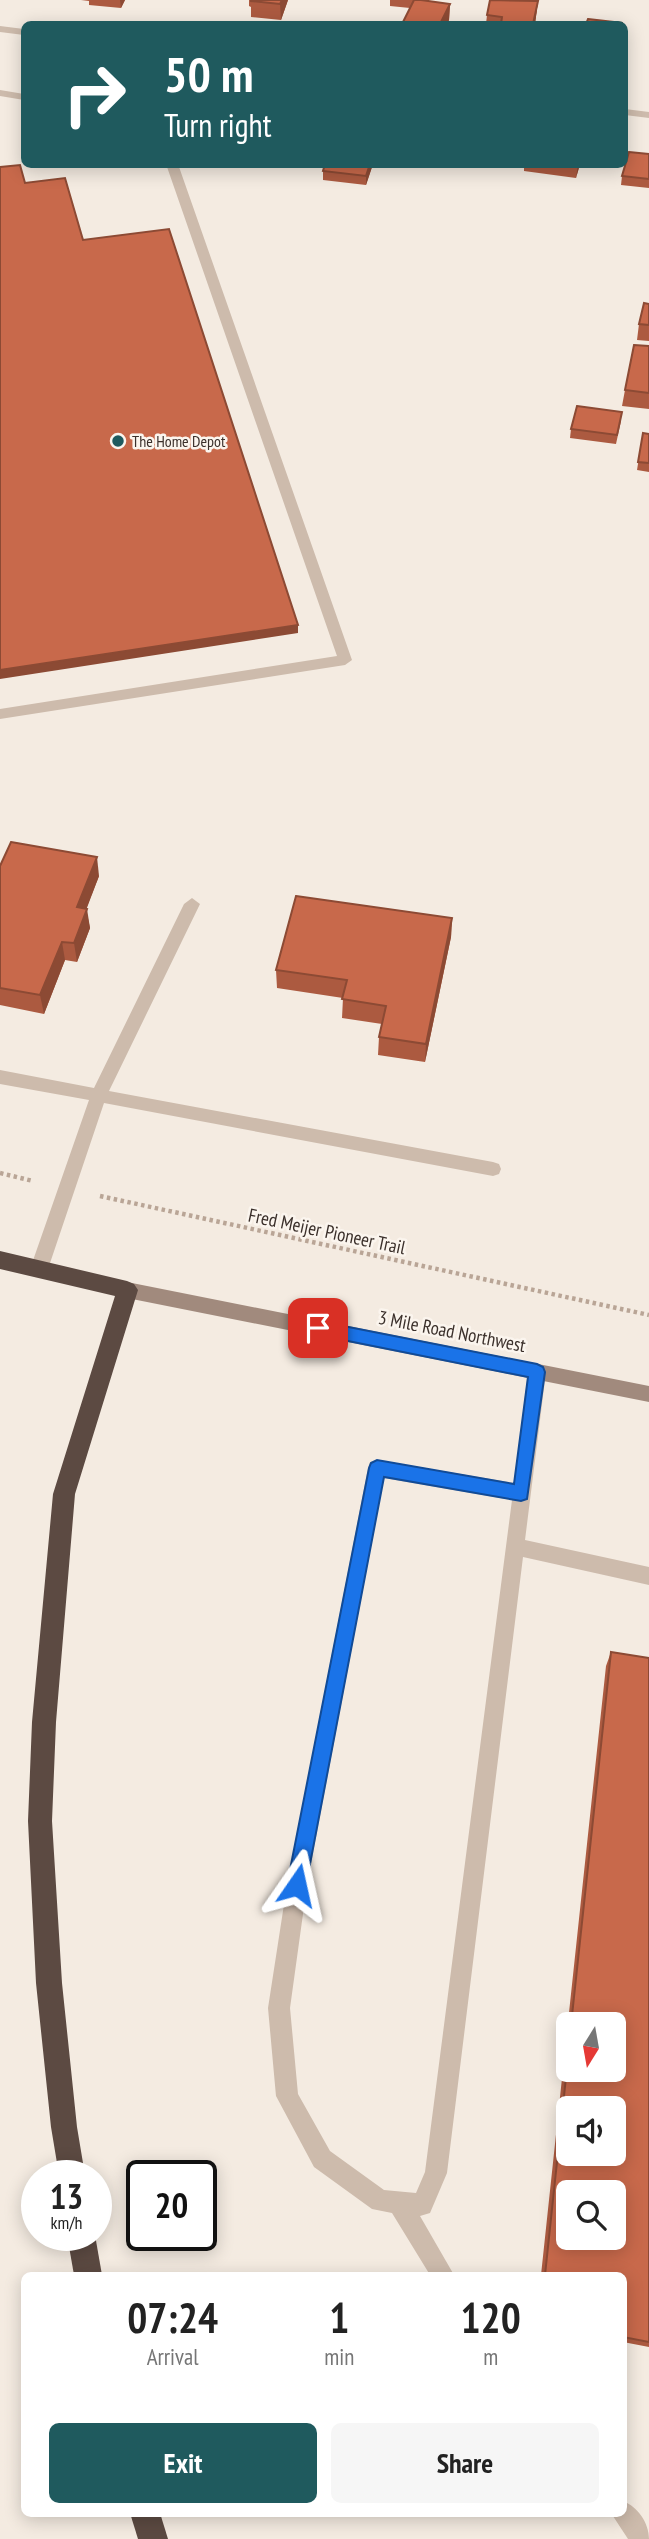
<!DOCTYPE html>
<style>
:root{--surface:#fff;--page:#f6f6f6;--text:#222;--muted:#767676;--accent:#1f5a5e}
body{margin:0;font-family:"PT Sans Narrow",sans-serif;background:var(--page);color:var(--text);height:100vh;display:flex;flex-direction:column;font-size:26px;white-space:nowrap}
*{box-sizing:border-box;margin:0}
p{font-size:23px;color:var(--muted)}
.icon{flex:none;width:38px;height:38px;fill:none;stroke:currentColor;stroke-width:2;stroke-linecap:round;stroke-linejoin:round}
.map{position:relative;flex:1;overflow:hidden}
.details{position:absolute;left:21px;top:2272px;width:606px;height:245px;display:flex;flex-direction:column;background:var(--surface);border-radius:10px;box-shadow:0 4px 18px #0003}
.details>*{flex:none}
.hud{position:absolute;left:21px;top:21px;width:607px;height:147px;border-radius:10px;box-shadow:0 4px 18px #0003;background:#1f5a5e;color:#fff;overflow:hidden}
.needle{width:46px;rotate:191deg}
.controls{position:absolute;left:556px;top:2012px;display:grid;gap:14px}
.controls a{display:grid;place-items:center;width:70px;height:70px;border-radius:10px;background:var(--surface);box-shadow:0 4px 18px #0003;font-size:35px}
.speed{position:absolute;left:21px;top:2160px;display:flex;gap:14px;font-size:35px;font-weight:700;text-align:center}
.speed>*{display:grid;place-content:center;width:91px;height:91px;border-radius:50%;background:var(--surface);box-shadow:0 4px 18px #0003;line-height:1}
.speed small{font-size:18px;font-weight:400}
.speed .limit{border:4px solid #111;border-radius:10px;background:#fff;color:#111}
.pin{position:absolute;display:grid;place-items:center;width:60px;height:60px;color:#fff;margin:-30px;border-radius:14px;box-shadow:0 4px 10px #0006}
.me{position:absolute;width:77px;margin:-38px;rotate:11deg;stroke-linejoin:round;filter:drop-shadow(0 0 5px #0008)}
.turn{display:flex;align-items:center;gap:24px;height:147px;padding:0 28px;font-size:32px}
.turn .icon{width:91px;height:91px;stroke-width:2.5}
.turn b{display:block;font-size:49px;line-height:60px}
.eta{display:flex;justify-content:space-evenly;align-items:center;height:119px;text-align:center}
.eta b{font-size:42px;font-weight:700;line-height:49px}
.primary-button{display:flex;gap:14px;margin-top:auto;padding:14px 28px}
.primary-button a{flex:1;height:80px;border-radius:10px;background:var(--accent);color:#fff;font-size:28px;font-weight:700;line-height:80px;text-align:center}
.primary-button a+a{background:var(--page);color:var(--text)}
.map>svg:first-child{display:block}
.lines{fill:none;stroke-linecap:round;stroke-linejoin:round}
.path{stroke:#b9a596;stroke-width:4.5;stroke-dasharray:3.5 3.5;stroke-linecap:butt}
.lane{fill:#cdbbac;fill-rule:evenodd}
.street{fill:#cdbbac;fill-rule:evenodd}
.secondary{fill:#a18a7d;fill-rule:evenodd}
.highway{fill:#5c4a42;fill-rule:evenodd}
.wall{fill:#ac5a40;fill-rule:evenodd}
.shaded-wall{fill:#8c4a34}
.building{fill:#c8694b;stroke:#8c4a34;stroke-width:2;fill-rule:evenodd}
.route{fill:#1a73e8;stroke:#114b97;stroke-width:2}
.poi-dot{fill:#1f5a5e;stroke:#fbf5ee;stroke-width:2.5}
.labels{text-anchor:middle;stroke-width:5;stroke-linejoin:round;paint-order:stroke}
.far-poi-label{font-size:16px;fill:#3b302b;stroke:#fbf5ee;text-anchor:start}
.street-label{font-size:19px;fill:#3b302b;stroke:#fbf5ee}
</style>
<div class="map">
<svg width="649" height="2539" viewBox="0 0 649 2539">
<rect width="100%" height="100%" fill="#f4ebe1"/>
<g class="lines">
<!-- path -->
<g class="path">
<path d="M0 1173 33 1181"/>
<path d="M100 1196 649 1315"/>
</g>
<!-- lane -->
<g class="lane">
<path d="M0 90 24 94V100L0 96Z"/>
<path d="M166 164H178L352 660 345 665 0 719V709L337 656Z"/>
<path d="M192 898 200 904 109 1091 493 1162 499 1164 501 1169 499 1174 493 1176 104 1103 48 1269 45 1274 39 1276 33 1274 30 1269 89 1100 0 1084V1070L94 1088 184 904Z"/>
<path d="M537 1364 543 1366 546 1372 525 1540 649 1567V1585L523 1557 447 2173 430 2213 420 2216 454 2275H430L392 2213 372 2209 314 2167 276 2096 268 2008 287 1885 368 1468 370 1462 377 1460 514 1483 528 1372 531 1366ZM384 1478 512 1500 425 2172 416 2193 384 2190 330 2151 298 2094 290 2008 307 1885Z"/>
<path d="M623 2501C638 2507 649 2523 649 2539H628L611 2513H623Z"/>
</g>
<!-- street -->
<g class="street">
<path d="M0 26 24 29V35L0 32Z"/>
<path d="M625 109 649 112V118L625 115Z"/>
</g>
<!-- secondary -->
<path class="secondary" d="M127 1282 649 1386V1402L127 1298 121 1295 118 1290 121 1285Z"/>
<!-- highway -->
<g class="highway">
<path d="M0 1251 127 1281 134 1284 138 1290 75 1494 56 1722 52 1821 62 1983 77 2127 85 2175H59L51 2127 36 1983 28 1821 32 1722 53 1494 115 1296 0 1269Z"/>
<path d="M67 2235H95L102 2275H74Z"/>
<path d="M130 2513H160L168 2539H138Z"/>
</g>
</g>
<!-- wall -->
<g class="wall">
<path d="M81 0H125L121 8 89 5V1Z"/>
<path d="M249 0H288L281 20 251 17V7L249 6Z"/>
<path d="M390 0H421L450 4 449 20 447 24H402L410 8 390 6Z"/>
<path d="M538 1 535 24H486L487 15Z"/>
<path d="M649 154V188L621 185 622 176Z"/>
<path d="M325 164H372V167L366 185 323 180V171Z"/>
<path d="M524 164H580L576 178 524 171Z"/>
<path d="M649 304V341L637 340 639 324Z"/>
<path d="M649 346V409L622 406 625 390Z"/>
<path d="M621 421 616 444 570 438 571 429Z"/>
<path d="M643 433 649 434V472L637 470Z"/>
<path d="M0 866 99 876 86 909 90 928 77 962 65 960 44 1014 0 1005Z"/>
<path d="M452 918 451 937 425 1062 378 1055 379 1037 382 1024 342 1018 343 998 277 988 276 970Z"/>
<path d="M611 1652 649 1658V2347L623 2342V2275H541L606 1666ZM569 2025H614L569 2070Z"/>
</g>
<!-- shaded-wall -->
<g class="shaded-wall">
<path d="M120 0H125L121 8Z"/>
<path d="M282 0H288L281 20 280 4Z"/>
<path d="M538 1 535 24H533Z"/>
<path d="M450 4 449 20 447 24H440Z"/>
<path d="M370 164H372V167L366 185V176Z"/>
<path d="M578 164H580L576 178Z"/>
<path d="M298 625V633L0 679V670Z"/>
<path d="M97 857 99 876 80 926 77 907Z"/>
<path d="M87 909 90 928 77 962 74 943Z"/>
<path d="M452 918 451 937 425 1062 426 1044Z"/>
<path d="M62 942 65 960 44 1014 40 995Z"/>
</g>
<!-- building -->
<g class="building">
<path d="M251 0H282L280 4 251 1Z"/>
<path d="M414 0H421L450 4 440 24H402Z"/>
<path d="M490 0 538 1 533 24H501L502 17 487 15Z"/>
<path d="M588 19 622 23V24H586Z"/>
<path d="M629 152 649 154V179L622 176Z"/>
<path d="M325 164H370L366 176 323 171Z"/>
<path d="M20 165 25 183 65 178 83 240 169 229 298 625 0 670V167Z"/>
<path d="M644 303 649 304V325L639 324Z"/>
<path d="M634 345 649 346V393L625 390Z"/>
<path d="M577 406 622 412 617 435 571 429Z"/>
<path d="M643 433 649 434V463L638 462Z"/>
<path d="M11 842 97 857 77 907 87 909 74 943 62 942 40 995 0 988V866Z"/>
<path d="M296 896 452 918 426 1044 379 1037 386 1006 342 999 347 980 276 970Z"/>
<path d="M611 1652 649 1658V2342L623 2337V2275H545L569 2049V2070H614V2025H571ZM569 2109H614V2154H569ZM569 2193H614V2238H569Z"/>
</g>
<!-- route -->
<path class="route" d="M318 1321 537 1364 543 1367 545 1372 527 1499 521 1501 384 1477 306 1885 304 1891 297 1894 290 1891 287 1885 369 1468 371 1463 377 1460 514 1484 528 1377 318 1335 313 1333 310 1328 313 1323Z"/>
<!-- markers -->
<circle class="poi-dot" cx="118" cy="441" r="7"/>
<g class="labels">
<!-- far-poi labels -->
<g class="far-poi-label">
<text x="132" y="447">The Home Depot</text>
</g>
<!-- street labels -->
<g class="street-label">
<text transform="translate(327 1231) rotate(12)" y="7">Fred Meijer Pioneer Trail</text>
<text transform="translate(452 1331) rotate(11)" y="7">3 Mile Road Northwest</text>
</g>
</g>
</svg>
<div class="controls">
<a><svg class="needle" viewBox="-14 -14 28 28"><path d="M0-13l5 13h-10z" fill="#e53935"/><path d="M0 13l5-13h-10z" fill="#767676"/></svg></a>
<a><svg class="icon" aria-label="sound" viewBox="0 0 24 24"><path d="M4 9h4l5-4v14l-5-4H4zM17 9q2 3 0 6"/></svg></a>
<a><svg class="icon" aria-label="search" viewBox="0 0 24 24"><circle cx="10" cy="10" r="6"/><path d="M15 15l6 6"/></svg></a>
</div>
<div class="speed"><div>13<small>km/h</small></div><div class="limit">20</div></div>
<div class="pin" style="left:318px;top:1328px;background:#d93025"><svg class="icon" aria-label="arrive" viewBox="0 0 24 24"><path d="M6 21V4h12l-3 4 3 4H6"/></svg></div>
<svg class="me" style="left:297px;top:1885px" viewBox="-20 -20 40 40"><path d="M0-17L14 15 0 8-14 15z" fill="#1a73e8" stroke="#fff" stroke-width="4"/></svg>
<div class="hud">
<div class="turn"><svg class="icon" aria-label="right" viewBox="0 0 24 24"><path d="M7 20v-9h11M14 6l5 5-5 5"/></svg><div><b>50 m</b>Turn right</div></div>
</div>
<section class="details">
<div class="eta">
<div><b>07:24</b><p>Arrival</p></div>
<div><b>1</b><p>min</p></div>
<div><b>120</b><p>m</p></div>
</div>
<div class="primary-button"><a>Exit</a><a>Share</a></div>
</section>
</div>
